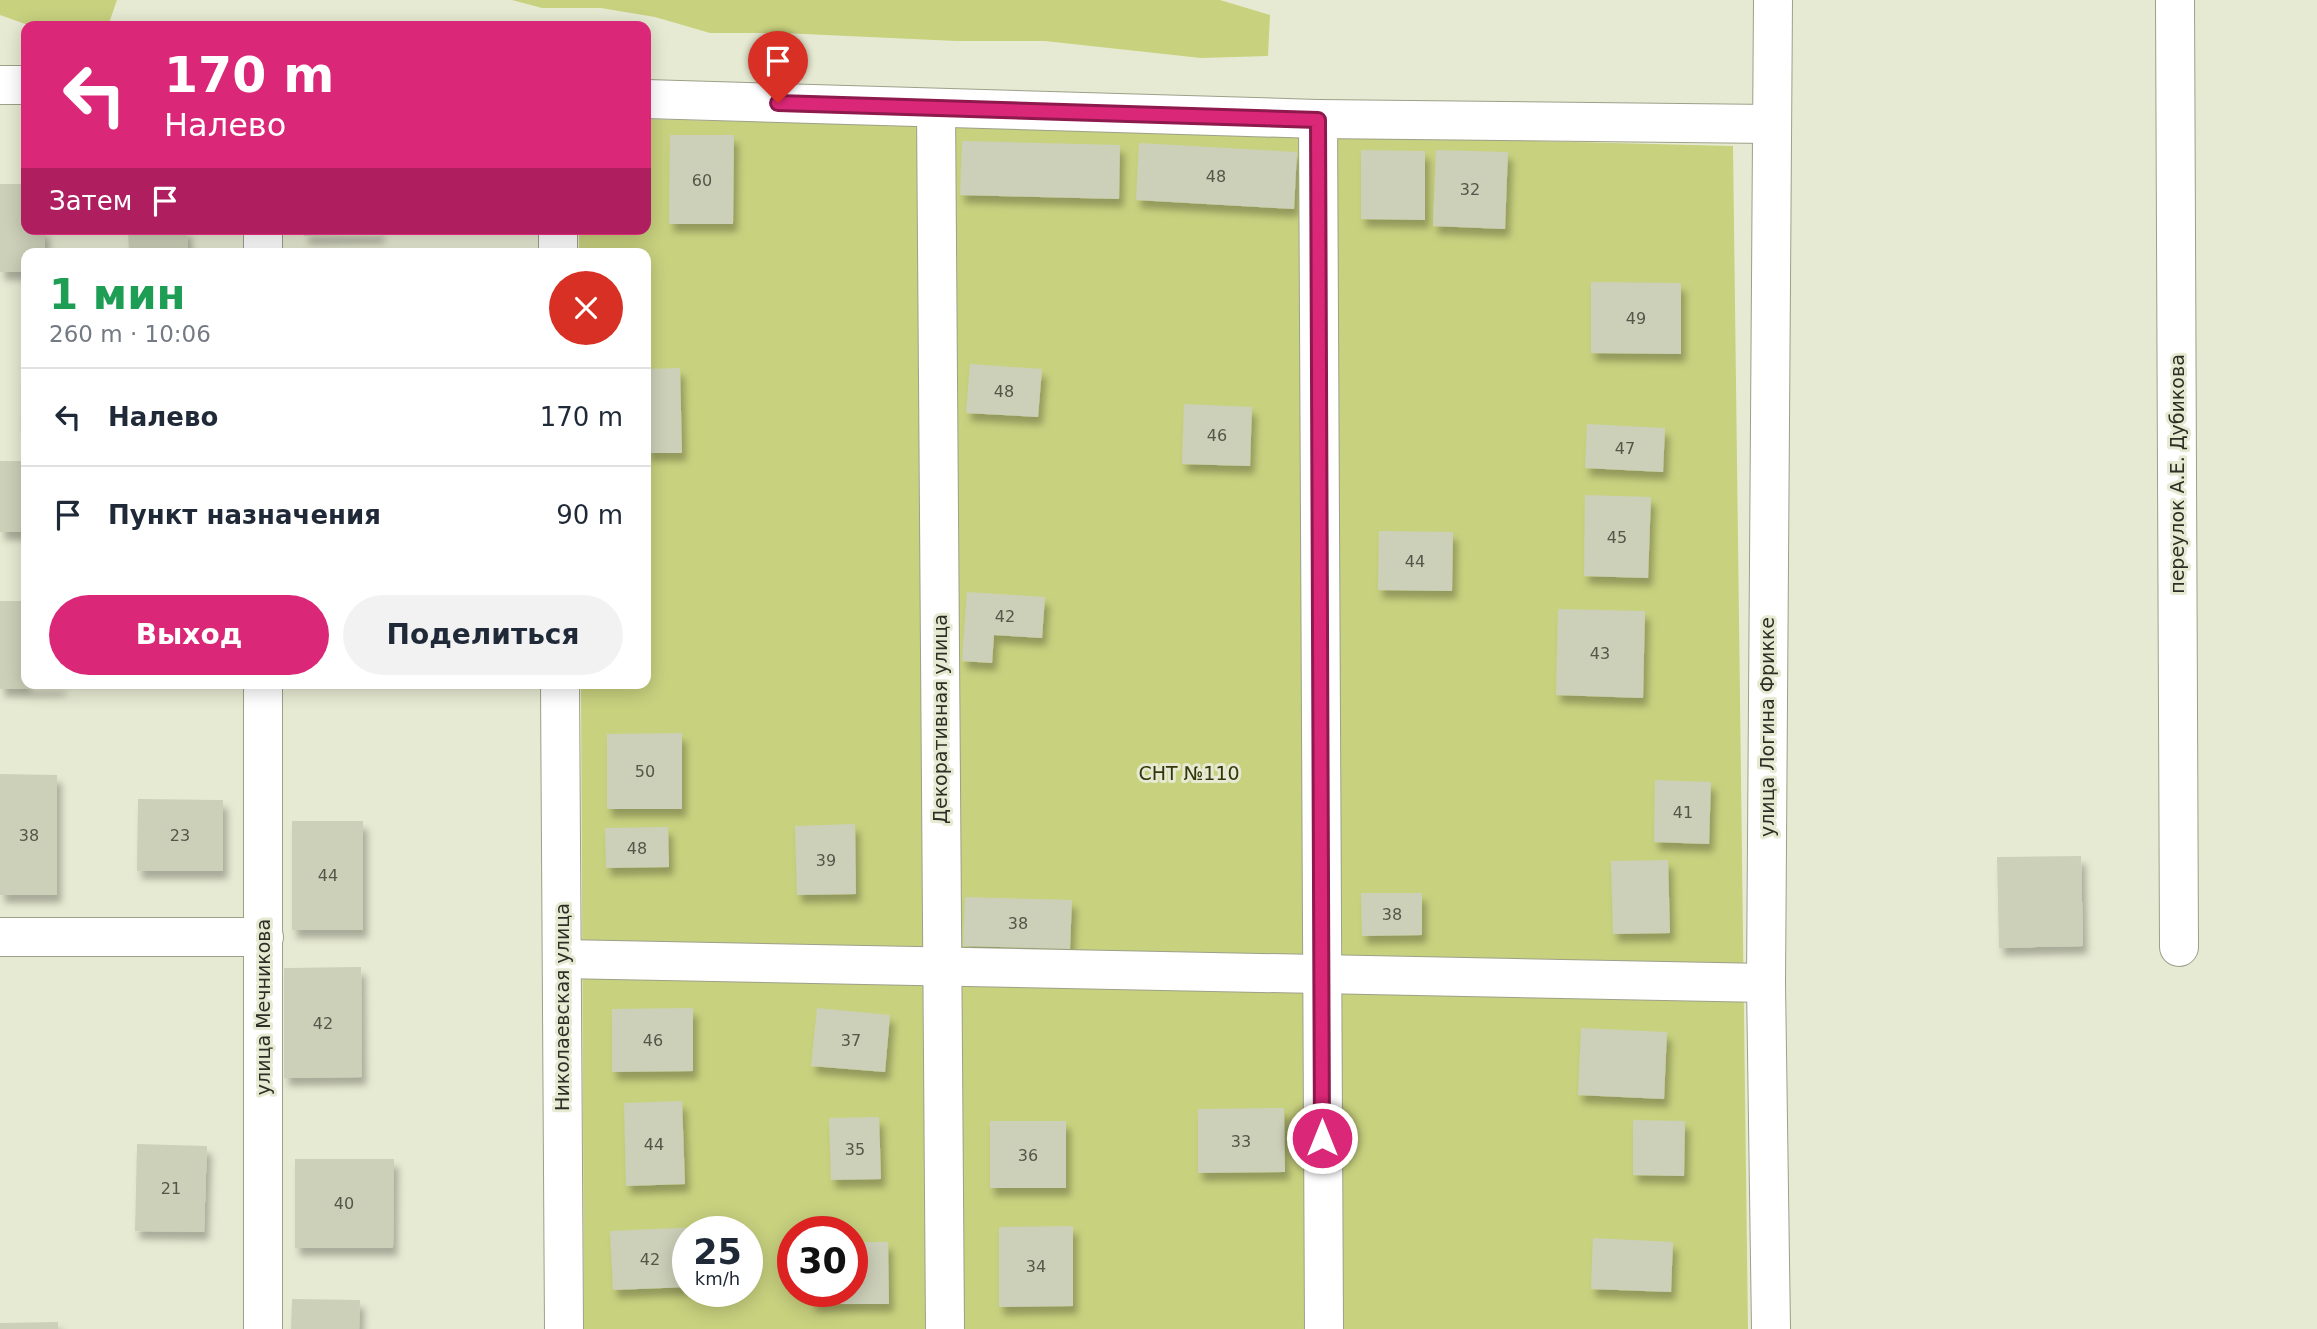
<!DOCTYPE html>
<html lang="ru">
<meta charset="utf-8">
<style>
:root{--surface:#fff;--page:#f2f2f3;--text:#1f2937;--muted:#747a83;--line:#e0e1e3;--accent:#db2777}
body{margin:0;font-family:"DejaVu Sans",sans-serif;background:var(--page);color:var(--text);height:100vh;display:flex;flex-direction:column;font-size:26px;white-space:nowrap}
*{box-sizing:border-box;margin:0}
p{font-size:23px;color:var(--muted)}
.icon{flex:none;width:38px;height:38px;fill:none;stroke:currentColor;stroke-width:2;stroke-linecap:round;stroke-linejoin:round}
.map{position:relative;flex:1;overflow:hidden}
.sheet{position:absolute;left:21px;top:248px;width:630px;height:441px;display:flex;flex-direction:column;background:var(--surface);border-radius:14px;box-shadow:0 4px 18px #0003}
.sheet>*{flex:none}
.guide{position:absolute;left:21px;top:21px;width:630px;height:214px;border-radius:14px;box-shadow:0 4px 18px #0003;background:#db2777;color:#fff;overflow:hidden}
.speed{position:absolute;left:672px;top:1216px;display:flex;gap:14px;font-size:35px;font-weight:700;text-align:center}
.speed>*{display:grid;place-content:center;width:91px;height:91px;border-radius:50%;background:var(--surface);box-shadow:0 4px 18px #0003;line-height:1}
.speed small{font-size:18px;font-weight:400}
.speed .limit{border:10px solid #d22;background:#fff;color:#111}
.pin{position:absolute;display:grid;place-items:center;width:60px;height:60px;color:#fff;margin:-72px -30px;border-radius:50% 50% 50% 0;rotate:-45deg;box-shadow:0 0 7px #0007}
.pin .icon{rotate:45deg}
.me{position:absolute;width:77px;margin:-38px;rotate:0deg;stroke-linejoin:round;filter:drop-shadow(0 0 5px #0008)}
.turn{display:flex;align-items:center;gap:24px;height:147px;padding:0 28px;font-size:32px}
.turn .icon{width:91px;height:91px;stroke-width:2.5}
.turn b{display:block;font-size:49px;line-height:60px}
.then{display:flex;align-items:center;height:66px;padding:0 28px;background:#0003;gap:14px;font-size:26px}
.round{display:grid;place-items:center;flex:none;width:74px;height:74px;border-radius:37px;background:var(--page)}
.head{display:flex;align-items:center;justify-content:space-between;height:119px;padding:0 28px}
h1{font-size:42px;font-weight:700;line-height:52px;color:#1e9e55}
.cta{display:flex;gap:14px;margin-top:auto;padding:14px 28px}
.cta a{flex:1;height:80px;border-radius:42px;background:var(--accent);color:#fff;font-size:28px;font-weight:700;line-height:80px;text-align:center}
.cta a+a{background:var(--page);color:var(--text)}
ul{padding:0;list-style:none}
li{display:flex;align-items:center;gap:21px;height:98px;padding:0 28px;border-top:2px solid var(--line)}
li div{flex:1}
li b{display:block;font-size:26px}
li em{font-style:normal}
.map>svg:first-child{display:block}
.green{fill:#c8d17e;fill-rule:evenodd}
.building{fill:#ccd0b8;filter:url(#shadow)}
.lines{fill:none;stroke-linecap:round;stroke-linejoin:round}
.minor-casing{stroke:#9da089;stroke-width:40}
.minor{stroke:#fff;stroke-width:38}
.route-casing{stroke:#8e194d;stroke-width:18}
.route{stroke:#db2777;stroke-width:12}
.labels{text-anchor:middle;stroke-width:6;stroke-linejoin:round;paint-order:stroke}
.number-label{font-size:16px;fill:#55564a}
.street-label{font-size:19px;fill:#2d2e25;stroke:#e7ead2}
.park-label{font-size:19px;fill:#333609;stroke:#e7ead2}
</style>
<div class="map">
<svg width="2317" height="1329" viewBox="0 0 2317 1329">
<defs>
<filter id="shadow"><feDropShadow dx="4.5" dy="8" stdDeviation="3.5" flood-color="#0004"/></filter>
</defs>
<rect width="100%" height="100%" fill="#e7ead2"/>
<!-- green -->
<g class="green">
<path d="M0 0H117L109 23 102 26H31L0 15Z"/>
<path d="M512 0H1220L1270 15 1268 56 1201 58 1045 41H956L783 33H710L655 17 601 8H542Z"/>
<path d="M646 119 1733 146 1748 1329H584L581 684H646V254H579V229H646ZM688 1232H747V1292H688ZM793 1232H852V1292H793Z"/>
</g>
<!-- building -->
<g class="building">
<path d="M670 135H734L733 224H669Z"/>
<path d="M962 141 1120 145 1119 199 960 195Z"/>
<path d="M1139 143 1297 152 1294 209 1136 200Z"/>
<path d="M1361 150 1425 151V220L1361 219Z"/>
<path d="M1436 150 1508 152 1505 229 1433 226Z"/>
<path d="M0 184H26V229H45V254H26V272H0Z"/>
<path d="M128 229H187L188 254H129Z"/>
<path d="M304 229H380V235L304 236Z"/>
<path d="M1591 282 1681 283V354L1591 353Z"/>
<path d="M970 364 1042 369 1038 417 966 413Z"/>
<path d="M680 368 682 453H646V369Z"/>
<path d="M22 374H26V426H21Z"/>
<path d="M1184 404 1252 407 1250 466 1182 464Z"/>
<path d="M1587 424 1665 428 1663 472 1585 468Z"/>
<rect x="0" y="461" width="26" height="71"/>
<path d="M1585 495 1651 497 1648 578 1584 576Z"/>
<path d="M1379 531 1453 532 1452 591 1378 590Z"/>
<path d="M967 592 1045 597 1042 638 994 635 992 663 962 661Z"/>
<path d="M0 601H26V684H61V688L0 689Z"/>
<path d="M1558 609 1645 611 1643 698 1556 695Z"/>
<path d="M682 733V809H607V734Z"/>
<path d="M0 774 57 775V895H0Z"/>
<path d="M1655 780 1711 782 1709 844 1654 842Z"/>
<path d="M138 799 223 800V871H137Z"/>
<rect x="292" y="821" width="71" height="109"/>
<path d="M855 824 856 894 797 895 795 826Z"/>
<path d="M668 827 669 867 606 868 605 828Z"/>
<path d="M2081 856 2083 946 1999 948 1997 857Z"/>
<path d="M1668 860 1670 933 1613 934 1611 861Z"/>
<path d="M1361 893H1422V935L1362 936Z"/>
<path d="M965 897 1072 900 1070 949 963 946Z"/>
<path d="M361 967 362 1077 284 1078V968Z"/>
<path d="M693 1008V1071L612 1072V1009Z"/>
<path d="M817 1008 890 1015 885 1072 811 1066Z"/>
<path d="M1581 1028 1667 1032 1664 1099 1578 1095Z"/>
<path d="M682 1101 685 1184 626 1186 624 1103Z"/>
<path d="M1284 1108 1285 1172 1198 1173V1109Z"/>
<path d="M879 1117 881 1179 831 1180 829 1118Z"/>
<path d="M1633 1120 1685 1121 1684 1176 1633 1175Z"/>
<rect x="990" y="1121" width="76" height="67"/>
<path d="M137 1144 207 1146 204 1232 135 1231Z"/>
<path d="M295 1159H394L393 1248H295Z"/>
<path d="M1073 1226V1306L999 1307V1227Z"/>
<path d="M699 1227 700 1232H688V1287L613 1290 610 1231Z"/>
<path d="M1593 1238 1673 1242 1671 1292 1591 1289Z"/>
<path d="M852 1242H888L889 1304H811V1292H852Z"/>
<path d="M292 1299 360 1300 359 1329H291Z"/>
<path d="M58 1322V1329H0V1323Z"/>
</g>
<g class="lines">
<defs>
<g id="minor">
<path d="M2175 0 2179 947"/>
<path d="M0 85H26"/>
<path d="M646 99 1318 119 1771 124"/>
<path d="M936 108 945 1329"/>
<path d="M1318 119 1324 1329"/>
<path d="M263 229V254"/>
<path d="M558 229V254"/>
<path d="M560 684 564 1329"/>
<path d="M0 937H264"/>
<path d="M562 959 1766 983"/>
<path d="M263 1329V684"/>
<path d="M1771 1329 1766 983 1773 0"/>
</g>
</defs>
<!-- minor casing -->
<use href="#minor" class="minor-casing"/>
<!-- minor -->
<use href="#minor" class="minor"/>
</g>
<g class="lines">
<defs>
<path id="route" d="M778 103 1318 120 1322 1138"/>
</defs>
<!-- route casing -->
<use href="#route" class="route-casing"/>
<!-- route -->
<use href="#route" class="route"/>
</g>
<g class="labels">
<!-- number labels -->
<g class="number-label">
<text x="1216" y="182">48</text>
<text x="702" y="186">60</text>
<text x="1470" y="195">32</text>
<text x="1636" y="324">49</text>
<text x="1004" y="397">48</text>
<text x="1217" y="441">46</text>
<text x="1625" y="454">47</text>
<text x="1617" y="543">45</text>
<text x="1415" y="567">44</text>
<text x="1005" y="622">42</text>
<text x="1600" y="659">43</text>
<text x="645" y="777">50</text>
<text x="1683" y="818">41</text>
<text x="29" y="841">38</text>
<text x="180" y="841">23</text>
<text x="637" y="854">48</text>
<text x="826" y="866">39</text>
<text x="328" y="881">44</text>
<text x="1392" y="920">38</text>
<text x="1018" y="929">38</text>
<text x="323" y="1029">42</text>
<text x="653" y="1046">46</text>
<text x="851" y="1046">37</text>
<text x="1241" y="1147">33</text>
<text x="654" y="1150">44</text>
<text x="855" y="1155">35</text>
<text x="1028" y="1161">36</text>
<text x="171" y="1194">21</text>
<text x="344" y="1209">40</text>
<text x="650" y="1265">42</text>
<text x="1036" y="1272">34</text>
</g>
<!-- street labels -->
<g class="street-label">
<text transform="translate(2177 474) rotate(-90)" y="7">переулок А.Е. Дубикова</text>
<text transform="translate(940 719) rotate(-90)" y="7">Декоративная улица</text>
<text transform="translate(1767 727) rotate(-90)" y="7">улица Логина Фрикке</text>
<text transform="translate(263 1007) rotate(-90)" y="7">улица Мечникова</text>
<text transform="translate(562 1007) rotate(-90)" y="7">Николаевская улица</text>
</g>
<!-- park labels -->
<g class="park-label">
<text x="1189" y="780">СНТ №110</text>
</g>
</g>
</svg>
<div class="speed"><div>25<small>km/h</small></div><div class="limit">30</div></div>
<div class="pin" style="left:778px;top:103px;background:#d93025"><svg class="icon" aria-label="arrive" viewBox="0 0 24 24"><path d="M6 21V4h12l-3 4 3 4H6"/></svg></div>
<svg class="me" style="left:1322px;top:1138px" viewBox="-20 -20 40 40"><circle r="17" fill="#db2777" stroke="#fff" stroke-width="3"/><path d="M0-11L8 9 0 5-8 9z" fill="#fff"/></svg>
<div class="guide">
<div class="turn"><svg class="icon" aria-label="left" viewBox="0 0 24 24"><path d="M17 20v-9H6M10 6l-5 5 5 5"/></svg><div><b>170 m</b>Налево</div></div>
<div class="then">Затем<svg class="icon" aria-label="arrive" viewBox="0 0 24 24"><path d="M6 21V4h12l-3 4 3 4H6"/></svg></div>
</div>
<section class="sheet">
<div class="head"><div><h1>1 мин</h1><p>260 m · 10:06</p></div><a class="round" style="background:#d93025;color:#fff"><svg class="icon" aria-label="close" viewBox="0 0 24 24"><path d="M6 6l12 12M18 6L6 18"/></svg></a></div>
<ul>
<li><svg class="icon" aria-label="left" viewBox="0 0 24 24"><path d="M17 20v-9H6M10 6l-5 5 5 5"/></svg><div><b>Налево</b></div><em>170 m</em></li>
<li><svg class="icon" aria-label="arrive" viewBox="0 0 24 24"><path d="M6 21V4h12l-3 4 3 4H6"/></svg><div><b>Пункт назначения</b></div><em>90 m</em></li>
</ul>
<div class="cta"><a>Выход</a><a>Поделиться</a></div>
</section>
</div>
